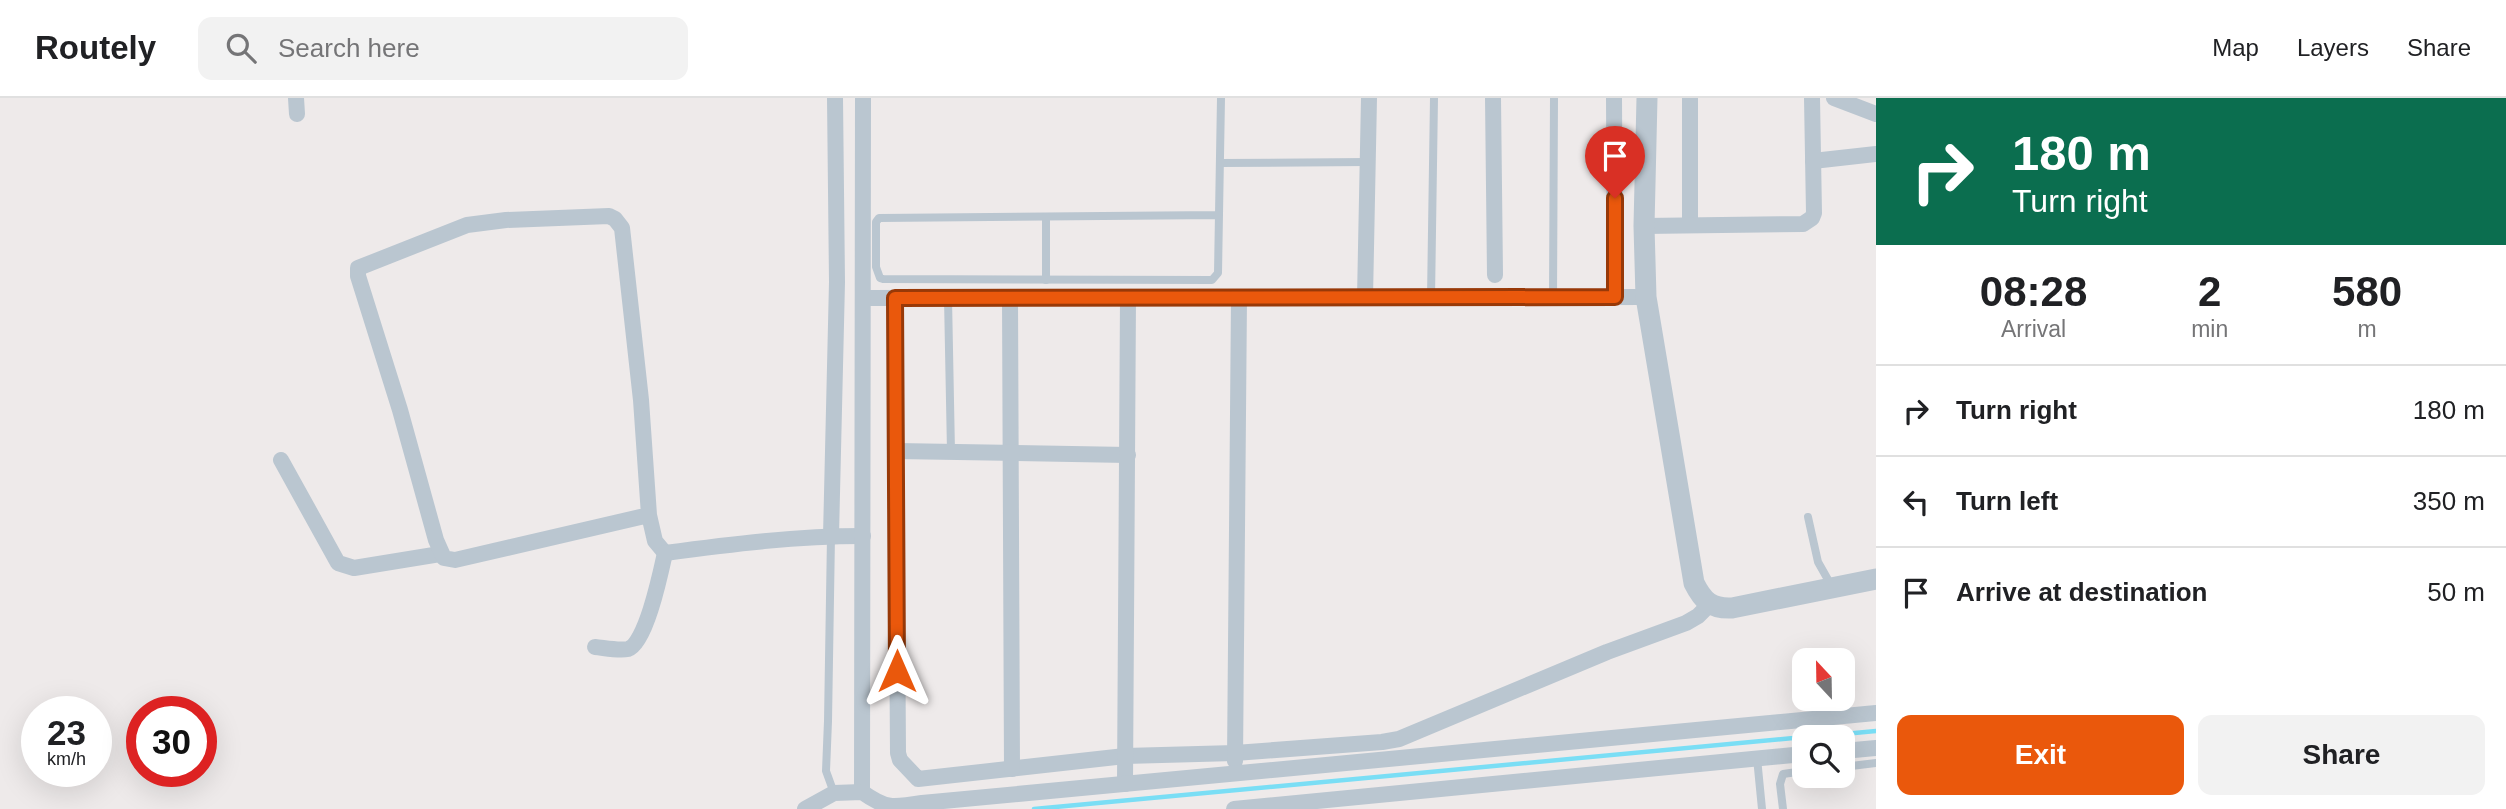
<!DOCTYPE html>
<style>
:root{--surface:#fff;--page:#f2f2f2;--text:#202124;--muted:#757577;--line:#e0e0e0;--accent:#ea580c}
body{margin:0;font-family:Helvetica,sans-serif;background:var(--page);color:var(--text);height:100vh;display:flex;flex-direction:column;font-size:26px;white-space:nowrap}
*{box-sizing:border-box;margin:0}
p{font-size:23px;color:var(--muted)}
.icon{flex:none;width:38px;height:38px;fill:none;stroke:currentColor;stroke-width:2;stroke-linecap:round;stroke-linejoin:round}
.map{position:relative;flex:1;overflow:hidden}
.panel{display:flex;flex-direction:column;background:var(--surface);width:630px}
.panel>*{flex:none}
.top-card{background:#0b6e4f;color:#fff;overflow:hidden}
.needle{width:46px;rotate:338deg}
.tools{position:absolute;left:1792px;top:550px;display:grid;gap:14px}
.tools a{display:grid;place-items:center;width:63px;height:63px;border-radius:14px;background:var(--surface);box-shadow:0 7px 28px #0002;font-size:35px}
.speed{position:absolute;left:21px;top:598px;display:flex;gap:14px;font-size:35px;font-weight:700;text-align:center}
.speed>*{display:grid;place-content:center;width:91px;height:91px;border-radius:50%;background:var(--surface);box-shadow:0 7px 28px #0002;line-height:1}
.speed small{font-size:18px;font-weight:400}
.speed .limit{border:10px solid #d22;background:#fff;color:#111}
.pin{position:absolute;display:grid;place-items:center;width:60px;height:60px;color:#fff;margin:-72px -30px;border-radius:50% 50% 50% 0;rotate:-45deg;box-shadow:0 0 7px #0007}
.pin .icon{rotate:45deg}
.me{position:absolute;width:77px;margin:-38px;rotate:0deg;stroke-linejoin:round;filter:drop-shadow(0 0 5px #0008)}
.turn{display:flex;align-items:center;gap:24px;height:147px;padding:0 21px;font-size:32px}
.turn .icon{width:91px;height:91px;stroke-width:2.5}
.turn b{display:block;font-size:49px;line-height:60px}
.eta{display:flex;justify-content:space-evenly;align-items:center;height:119px;text-align:center}
.eta b{font-size:42px;font-weight:600;line-height:49px}
.cta{display:flex;gap:14px;margin-top:auto;padding:14px 21px}
.cta a{flex:1;height:80px;border-radius:14px;background:var(--accent);color:#fff;font-size:28px;font-weight:600;line-height:80px;text-align:center}
.cta a+a{background:var(--page);color:var(--text)}
ul{padding:0;list-style:none}
li{display:flex;align-items:center;gap:21px;height:91px;padding:0 21px;border-top:2px solid var(--line)}
li div{flex:1}
li b{display:block;font-size:26px}
li em{font-style:normal}
header{display:flex;align-items:center;gap:42px;box-sizing:border-box;height:98px;padding:0 35px;background:var(--surface);border-bottom:2px solid var(--line)}
header strong{font-size:33px}
nav{display:flex;gap:38px;margin-inline-start:auto;font-size:24px}
.search{width:490px;height:63px;background:var(--page);display:flex;align-items:center;gap:18px;box-sizing:border-box;padding:0 24px;border-radius:14px;color:var(--muted);font-size:26px}
main{display:flex;flex:1;min-height:0}
.map>svg:first-child{display:block}
.lines{fill:none;stroke-linecap:round;stroke-linejoin:round}
.stream{stroke:#7adef5;stroke-width:4.5}
.service{stroke:#bac6d0;stroke-width:8}
.minor{stroke:#bac6d0;stroke-width:16}
.tertiary{stroke:#bac6d0;stroke-width:21}
.route-casing{stroke:#983908;stroke-width:18}
.route{stroke:#ea580c;stroke-width:12}
</style>
<header>
<strong>Routely</strong>
<div class="search"><svg class="icon" aria-label="search" viewBox="0 0 24 24"><circle cx="10" cy="10" r="6"/><path d="M15 15l6 6"/></svg>Search here</div>
<nav><a>Map</a><a>Layers</a><a>Share</a></nav>
</header>
<main>
<div class="map">
<svg width="1876" height="711" viewBox="0 0 1876 711">
<rect width="100%" height="100%" fill="#eeeaea"/>
<g class="lines">
<!-- stream -->
<g class="stream">
<path d="M1812 639 1876 633"/>
<path d="M1034 711 1804 639"/>
</g>
<!-- service -->
<g class="service">
<path d="M1220 65 1367 64"/>
<path d="M1219 117 879 120 876 124V169L880 180 883 181 1212 182 1218 175 1221 0"/>
<path d="M1046 182V119"/>
<path d="M1553 199 1554 0"/>
<path d="M948 200 951 354"/>
<path d="M1431 200 1434 0"/>
<path d="M1808 419 1818 464 1831 487"/>
<path d="M831 438 828 623 826 673 834 695"/>
<path d="M1757 660 1762 711"/>
<path d="M1843 669 1876 665"/>
<path d="M1783 711 1780 686 1783 676 1804 673"/>
</g>
<!-- minor -->
<g class="minor">
<path d="M296 0 297 16"/>
<path d="M1493 0 1495 177"/>
<path d="M1614 0 1615 199"/>
<path d="M1690 0V127"/>
<path d="M1834 0 1876 16"/>
<path d="M1813 63 1876 56"/>
<path d="M1644 128 1803 126 1812 120 1814 115 1812 0"/>
<path d="M864 200 1646 199"/>
<path d="M895 200 898 655 900 662 918 681 1125 658 1235 655 1382 644 1399 641 1607 554 1686 525 1698 518 1709 507"/>
<path d="M1010 200 1012 671"/>
<path d="M1365 200 1369 0"/>
<path d="M896 353 1128 357"/>
<path d="M281 362 338 465 354 470 440 456"/>
<path d="M649 417 455 462 444 460 436 442 400 312 358 178V170L467 127 506 122 609 118 615 121 622 130 641 302 649 417 655 443 665 455"/>
<path d="M831 438 837 184 835 0"/>
<path d="M665 455C731 446 797 438 863 438"/>
<path d="M595 549C605 550 619 553 628 551 646 546 661 473 665 455"/>
<path d="M1843 653 1876 650"/>
<path d="M1235 663 1239 200"/>
<path d="M1125 686 1128 200"/>
<path d="M862 694 863 0"/>
<path d="M805 711 834 695 862 694C886 711 892 710 922 705L1876 615"/>
<path d="M1234 711 1804 656"/>
</g>
<!-- tertiary -->
<path class="tertiary" d="M1647 0 1644 128 1646 199 1694 485C1703 503 1711 511 1732 510L1876 481"/>
</g>
<g class="lines">
<defs>
<path id="route" d="M897 573 895 200 1615 199V100"/>
</defs>
<!-- route casing -->
<use href="#route" class="route-casing"/>
<!-- route -->
<use href="#route" class="route"/>
</g>
</svg>
<div class="tools">
<a><svg class="needle" viewBox="-14 -14 28 28"><path d="M0-13l5 13h-10z" fill="#e53935"/><path d="M0 13l5-13h-10z" fill="#757577"/></svg></a>
<a><svg class="icon" aria-label="search" viewBox="0 0 24 24"><circle cx="10" cy="10" r="6"/><path d="M15 15l6 6"/></svg></a>
</div>
<div class="speed"><div>23<small>km/h</small></div><div class="limit">30</div></div>
<div class="pin" style="left:1615px;top:100px;background:#d93025"><svg class="icon" aria-label="arrive" viewBox="0 0 24 24"><path d="M6 21V4h12l-3 4 3 4H6"/></svg></div>
<svg class="me" style="left:897px;top:573px" viewBox="-20 -20 40 40"><path d="M0-17L14 15 0 8-14 15z" fill="#ea580c" stroke="#fff" stroke-width="4"/></svg>
</div>
<section class="panel">
<div class="top-card">
<div class="turn"><svg class="icon" aria-label="right" viewBox="0 0 24 24"><path d="M7 20v-9h11M14 6l5 5-5 5"/></svg><div><b>180 m</b>Turn right</div></div>
</div>
<div class="eta">
<div><b>08:28</b><p>Arrival</p></div>
<div><b>2</b><p>min</p></div>
<div><b>580</b><p>m</p></div>
</div>
<ul>
<li><svg class="icon" aria-label="right" viewBox="0 0 24 24"><path d="M7 20v-9h11M14 6l5 5-5 5"/></svg><div><b>Turn right</b></div><em>180 m</em></li>
<li><svg class="icon" aria-label="left" viewBox="0 0 24 24"><path d="M17 20v-9H6M10 6l-5 5 5 5"/></svg><div><b>Turn left</b></div><em>350 m</em></li>
<li><svg class="icon" aria-label="arrive" viewBox="0 0 24 24"><path d="M6 21V4h12l-3 4 3 4H6"/></svg><div><b>Arrive at destination</b></div><em>50 m</em></li>
</ul>
<div class="cta"><a>Exit</a><a>Share</a></div>
</section>
</main>
